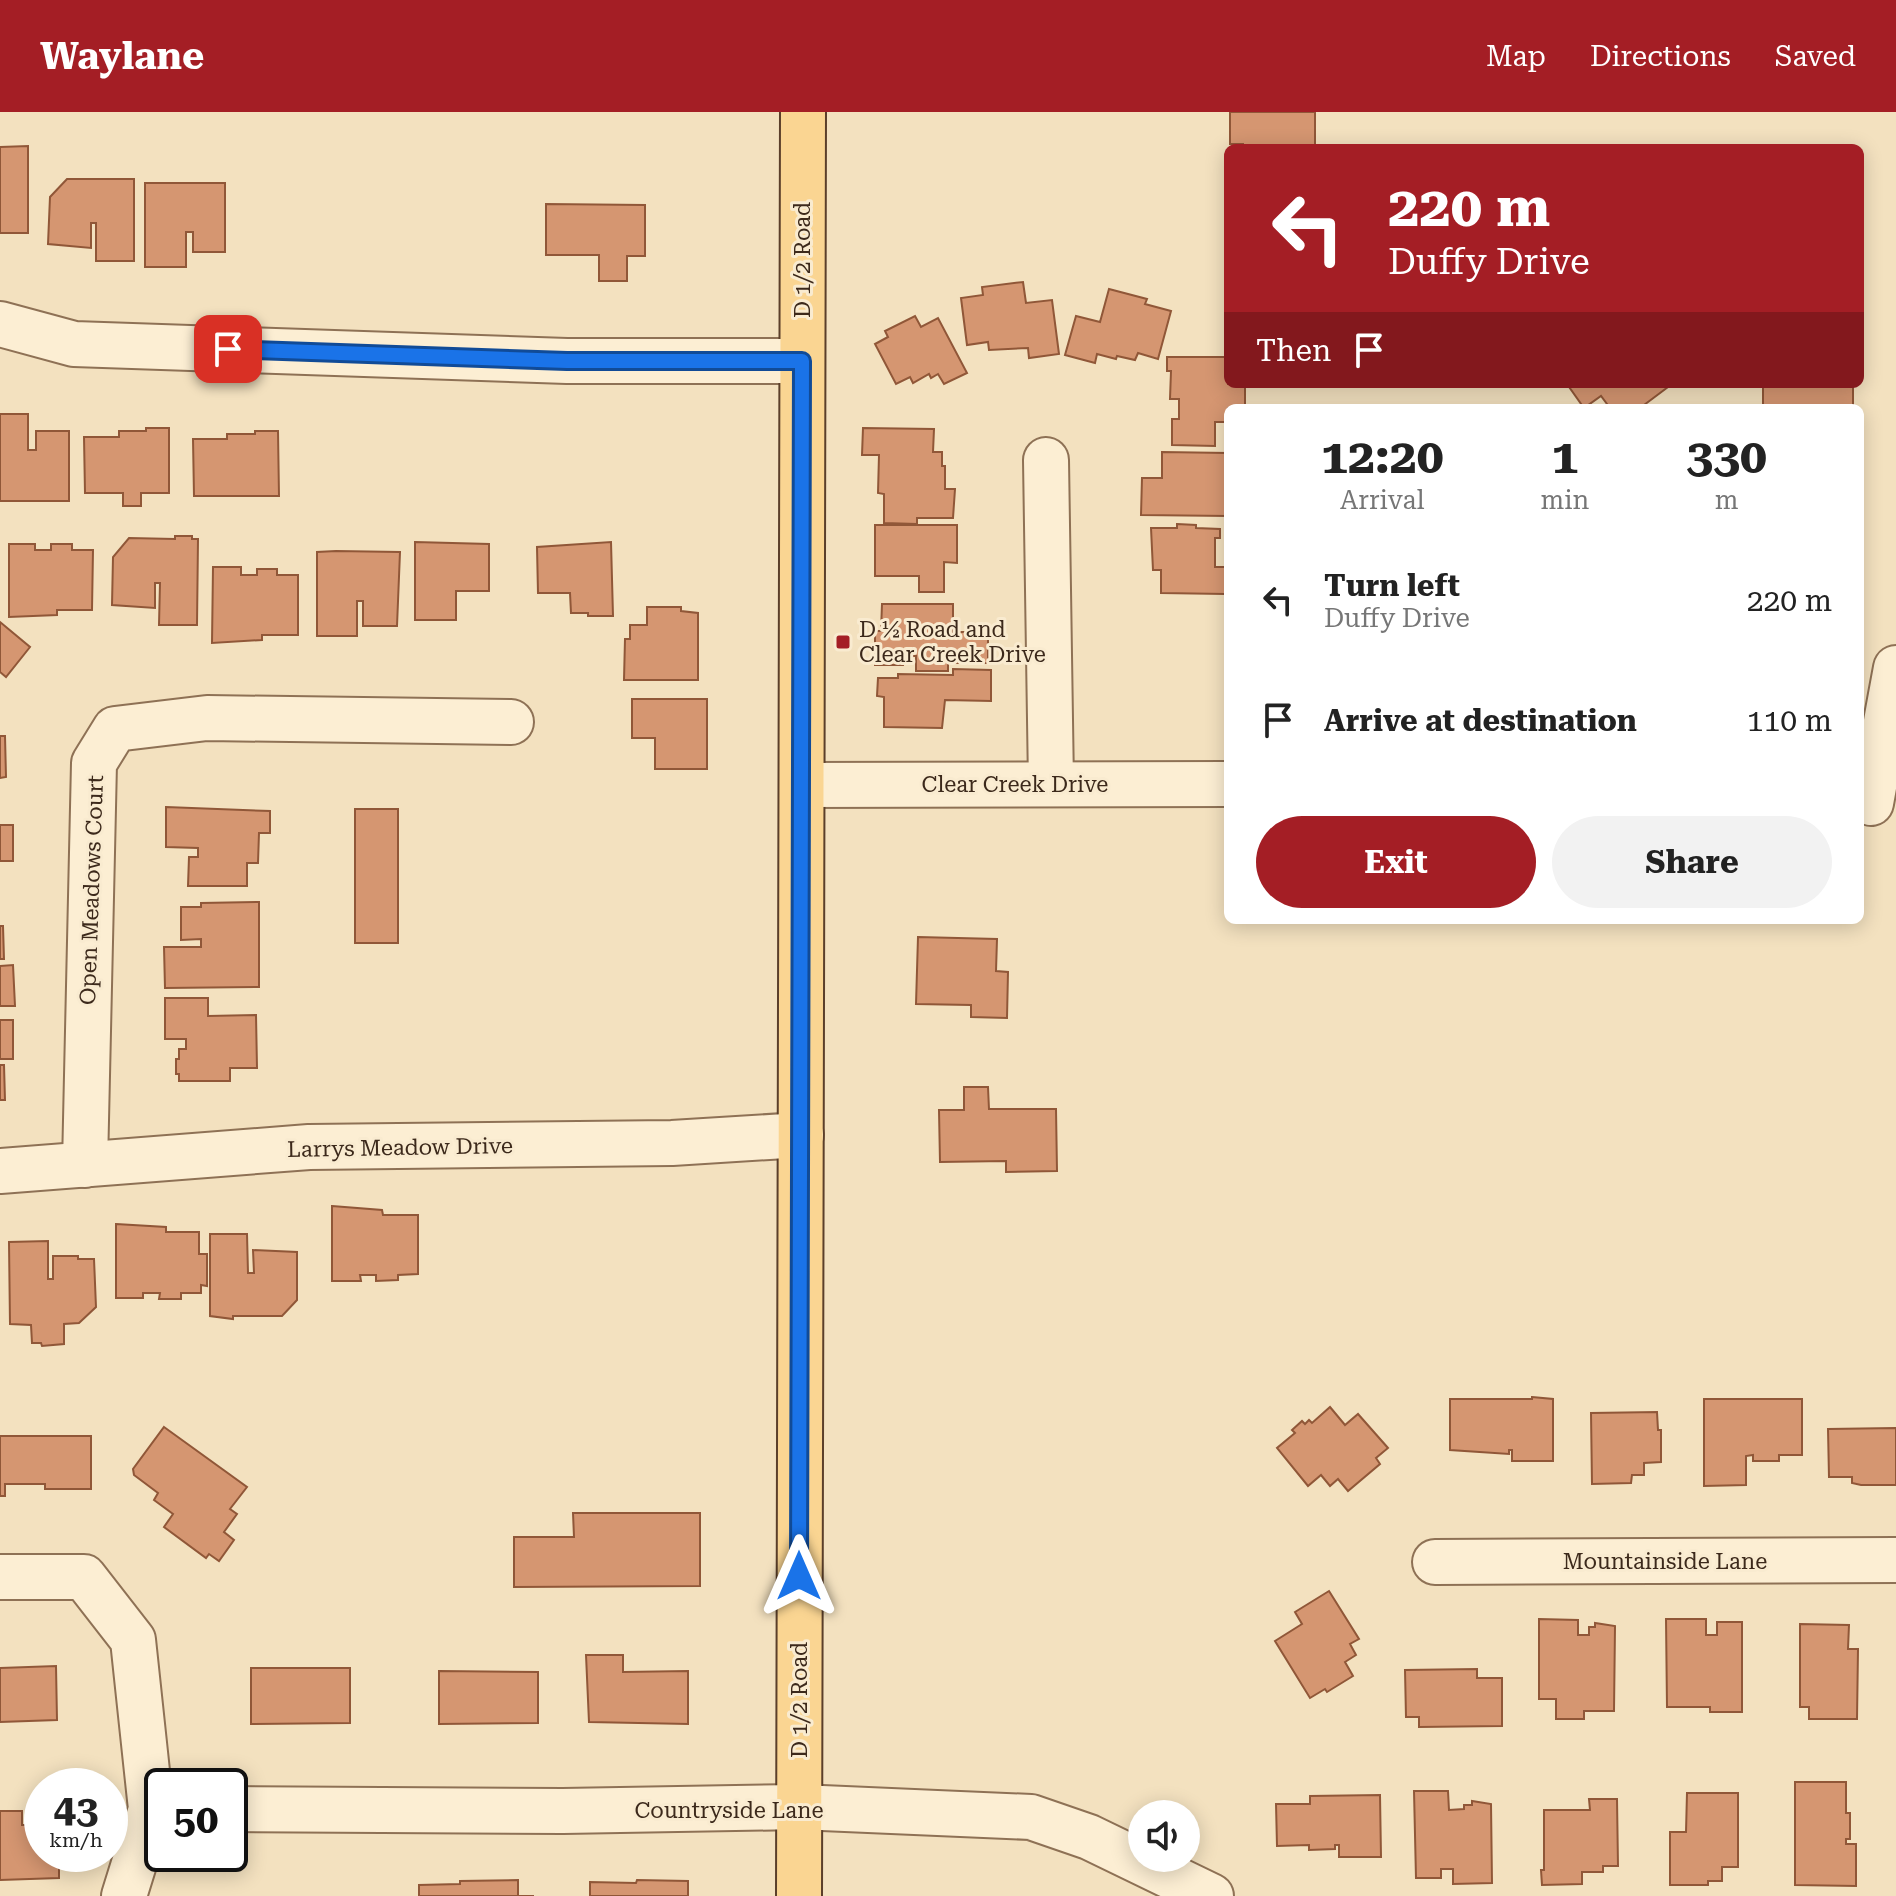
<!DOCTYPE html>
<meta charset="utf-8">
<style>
:root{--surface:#fff;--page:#f2f2f2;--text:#222;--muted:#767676;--accent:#a41e25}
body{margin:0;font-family:"Roboto Serif",serif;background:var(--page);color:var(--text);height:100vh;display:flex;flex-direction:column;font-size:30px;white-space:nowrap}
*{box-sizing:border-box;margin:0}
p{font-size:26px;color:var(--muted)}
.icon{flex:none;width:44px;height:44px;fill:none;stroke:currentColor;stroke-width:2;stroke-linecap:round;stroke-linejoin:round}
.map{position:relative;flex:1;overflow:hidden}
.sheet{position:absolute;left:1224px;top:292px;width:640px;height:520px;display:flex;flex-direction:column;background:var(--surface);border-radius:12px;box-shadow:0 4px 20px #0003}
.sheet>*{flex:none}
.banner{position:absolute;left:1224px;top:32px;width:640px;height:244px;border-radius:12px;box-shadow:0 4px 20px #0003;background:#a41e25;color:#fff;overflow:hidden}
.buttons{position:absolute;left:1128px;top:1688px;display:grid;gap:16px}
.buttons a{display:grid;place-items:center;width:72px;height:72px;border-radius:50%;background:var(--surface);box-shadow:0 4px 20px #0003;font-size:40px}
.speed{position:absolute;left:24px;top:1656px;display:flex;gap:16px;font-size:40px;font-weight:700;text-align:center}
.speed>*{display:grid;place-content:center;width:104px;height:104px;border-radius:50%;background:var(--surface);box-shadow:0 4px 20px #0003;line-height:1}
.speed small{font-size:20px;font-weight:400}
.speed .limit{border:4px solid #111;border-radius:12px;background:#fff;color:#111}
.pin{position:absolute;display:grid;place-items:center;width:68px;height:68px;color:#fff;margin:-34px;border-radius:16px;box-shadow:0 4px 12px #0006}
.me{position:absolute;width:88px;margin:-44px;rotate:0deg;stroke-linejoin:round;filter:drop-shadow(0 0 6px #0008)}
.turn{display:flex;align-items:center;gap:28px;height:168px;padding:0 32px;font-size:36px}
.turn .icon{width:104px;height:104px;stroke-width:2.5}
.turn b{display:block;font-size:56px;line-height:68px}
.then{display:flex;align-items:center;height:76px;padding:0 32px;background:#0003;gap:16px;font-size:30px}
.eta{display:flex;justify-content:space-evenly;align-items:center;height:136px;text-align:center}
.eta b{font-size:48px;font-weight:700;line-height:56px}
.action{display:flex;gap:16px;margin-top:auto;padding:16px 32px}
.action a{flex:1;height:92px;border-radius:48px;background:var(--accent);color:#fff;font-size:32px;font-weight:700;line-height:92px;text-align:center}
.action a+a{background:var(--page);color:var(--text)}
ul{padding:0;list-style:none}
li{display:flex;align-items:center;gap:24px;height:120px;padding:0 32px}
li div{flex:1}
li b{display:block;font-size:30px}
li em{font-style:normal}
header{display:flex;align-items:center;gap:48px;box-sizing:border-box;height:112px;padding:0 40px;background:var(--accent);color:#fff}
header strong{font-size:38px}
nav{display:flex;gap:44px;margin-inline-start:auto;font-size:28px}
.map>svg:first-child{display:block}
.building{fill:#d59671;stroke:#905738;stroke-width:2}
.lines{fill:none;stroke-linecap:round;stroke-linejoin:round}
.minor-casing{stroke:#8e7155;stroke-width:48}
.major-casing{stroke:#5b3f2a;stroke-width:48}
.minor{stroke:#fceed3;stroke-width:44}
.major{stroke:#fad592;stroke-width:44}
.route-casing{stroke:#114b97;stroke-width:20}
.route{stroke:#1a73e8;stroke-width:14}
.poi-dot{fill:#a41e25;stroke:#f9ebd0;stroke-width:3}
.labels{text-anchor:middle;stroke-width:6;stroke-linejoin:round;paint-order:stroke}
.street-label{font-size:22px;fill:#3c291b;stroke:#f9ebd0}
.poi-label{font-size:22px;fill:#3c291b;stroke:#f9ebd0;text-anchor:start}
</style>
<header>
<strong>Waylane</strong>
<nav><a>Map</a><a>Directions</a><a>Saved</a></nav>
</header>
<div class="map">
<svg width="1896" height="1784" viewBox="0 0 1896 1784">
<rect width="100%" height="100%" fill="#f3e1bf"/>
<!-- building -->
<g class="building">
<path d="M1230 0H1315V36H1254L1243 34V32H1230Z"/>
<path d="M28 34V121H0V35Z"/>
<path d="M67 67H134V149H96V111H91V136L48 132 50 85Z"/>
<path d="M145 71H225V140H193V120H186V155H145Z"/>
<path d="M546 92 645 93V144H627V169H599V143H546Z"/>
<path d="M1023 170 1026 191 1052 188 1059 242 1029 246 1028 236 989 238 988 230 967 233 961 186 983 183 982 175Z"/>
<path d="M1109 177 1147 187 1145 192 1171 199 1158 247 1138 241 1135 248 1117 244 1116 247 1097 242 1095 251 1065 243 1076 204 1100 210Z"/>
<path d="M915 204 921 215 938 206 967 261 944 272 938 262 931 266 929 262 913 271 910 265 896 272 875 232 888 225 885 219Z"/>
<path d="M1167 245H1228V272H1245V296H1228V310H1215V334L1172 333V307H1179V287H1170L1171 259H1167Z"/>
<path d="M1567 272H1672L1640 296H1610L1601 284 1584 296Z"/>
<rect x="1763" y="272" width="90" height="24"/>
<path d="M0 302H28V338H36V319H69V389H0Z"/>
<path d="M146 316H169V381H141V394H123V381H85L84 325H119V319H146Z"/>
<path d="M863 316 934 317 933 340H942V354H945V377H955L953 406H917V412L884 411V382L878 381 879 343H862Z"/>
<path d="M255 319H278L279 384H194L193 327H227V322H255Z"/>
<path d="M1162 340 1228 341V404L1141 403 1142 366H1162Z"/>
<path d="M1177 412 1196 413V416L1220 417V426H1215V455H1225V482L1161 481V458H1153L1151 416H1177Z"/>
<path d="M875 413H957V451L944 450V480H919V464H875Z"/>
<path d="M175 424H192V427H198L197 513H159L160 471H155V496L112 493 113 445 129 426 175 427Z"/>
<path d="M415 430 489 432V479H456V508H415Z"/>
<path d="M611 430 613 504H588V501H571L570 481H538L537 435Z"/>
<path d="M9 432H35V438H51V432H72V438H93L92 498H57V503L9 505Z"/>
<path d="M336 439 400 440 397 514H363V489H357V524H317V440Z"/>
<path d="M213 455H241V463H257V457H277V463H298V523H262V528L212 531Z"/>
<path d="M882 492H953V520H988V551H948V559H916V544H904L903 553H875V519H881Z"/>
<path d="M647 495H681V499L698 501V568H624L625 527H630V513H647Z"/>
<path d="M0 510 30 535 6 565 0 560Z"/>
<path d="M953 557 991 558V589L945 588 942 616 884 615V585L877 584 878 566H898V562L953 563Z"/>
<path d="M632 587H707V657H655V626H632Z"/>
<path d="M0 624H5L6 665 0 666Z"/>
<path d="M166 695 270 699V721H259L258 751H247V774H188L189 745H198V736L166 735Z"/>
<rect x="355" y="697" width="43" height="134"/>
<rect x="0" y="713" width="13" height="36"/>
<path d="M259 790V875L165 876 164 835H201V827L181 828V795H201V791Z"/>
<path d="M0 814H3L4 847H0Z"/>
<path d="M918 825 997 827 996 859 1008 860 1007 906 971 905V893L916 892Z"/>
<path d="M13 853 15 894H0V854Z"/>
<path d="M165 886H208V904L256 903 257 956H230V969H179V962H176V947H179V937H186V927H165Z"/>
<rect x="0" y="908" width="13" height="39"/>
<path d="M0 953H4L5 988H0Z"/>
<path d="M964 975H988L989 997H1056L1057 1059 1006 1060V1049L940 1050 939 998H964Z"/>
<path d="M332 1094 382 1098 383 1103H418V1162L398 1163V1168L376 1169V1163H360L361 1169H332Z"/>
<path d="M116 1112 166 1115V1120H199V1142H207V1174L201 1173V1181H181V1187H159L160 1181H143V1186H116Z"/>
<path d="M210 1122H247L248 1161H254L253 1138 297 1140V1188L282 1204H233V1207L210 1204Z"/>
<path d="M48 1129V1167H53V1144H78V1147H94L96 1195 79 1211 64 1212V1232L42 1234 41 1231H32L31 1213 10 1212 9 1130Z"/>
<path d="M1532 1285 1553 1287V1349H1512V1338H1509V1342L1450 1338V1287H1532Z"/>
<path d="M1704 1287H1802V1343H1779V1349H1753V1343L1746 1344V1373L1704 1374Z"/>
<path d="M1330 1295 1345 1313 1358 1302 1388 1336 1376 1346 1380 1352 1348 1379 1338 1367 1330 1374 1321 1363 1308 1374 1277 1336 1295 1321 1292 1318 1302 1309 1305 1312 1309 1308 1312 1311Z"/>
<path d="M1657 1300 1658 1318H1661V1350L1644 1351V1363H1632L1631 1371 1592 1372 1591 1301Z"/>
<path d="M164 1315 247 1375 230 1397 237 1402 224 1420 234 1428 219 1449 209 1442 206 1446 164 1415 173 1402 154 1388 158 1381 134 1363 133 1357Z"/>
<path d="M1896 1316V1373H1861L1852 1371V1365H1829L1828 1317Z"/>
<path d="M0 1324H91V1377H45V1372H5V1384H0Z"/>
<path d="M573 1401H700V1474L514 1475V1425H574Z"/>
<path d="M1329 1479 1359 1527 1350 1532 1356 1543 1345 1550 1353 1564 1327 1580 1325 1577 1310 1586 1275 1529 1302 1512 1295 1500Z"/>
<path d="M1539 1507 1578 1508V1523H1589V1515H1595V1511L1615 1514 1614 1599H1584V1607H1556V1587H1539Z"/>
<path d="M1666 1507H1706V1523H1717V1510H1742V1600H1710V1595H1667Z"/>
<path d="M1800 1512 1849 1513 1848 1537H1858L1857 1607H1809V1595H1800Z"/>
<path d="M586 1543H623V1560L688 1559V1612L589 1610Z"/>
<path d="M56 1554 57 1608 0 1610V1556Z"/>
<path d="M251 1556H350V1611L251 1612Z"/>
<path d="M1477 1557V1566H1502V1614L1419 1615V1605H1406L1405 1558Z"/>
<path d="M439 1559 538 1560V1611L439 1612Z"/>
<path d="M1795 1670H1846V1701H1850V1727H1846V1732H1856V1774L1795 1773Z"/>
<path d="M1414 1679H1448L1449 1698 1464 1697V1693H1472V1689L1491 1692 1492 1771 1453 1772V1757H1441V1766H1416Z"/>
<path d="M1687 1681H1738V1755H1722V1769H1708V1773H1670V1720H1686Z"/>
<path d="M1380 1683 1381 1745H1339V1733H1335V1737L1309 1738V1733L1277 1734 1276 1692H1310V1684Z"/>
<path d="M1589 1687H1617L1618 1754H1603V1760H1582V1772L1542 1773 1541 1758H1544V1698H1590Z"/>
<path d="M0 1699H22V1713H42V1742H59V1766L0 1768Z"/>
<path d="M518 1768V1784H534H419V1773L460 1772V1769Z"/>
<path d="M637 1768 688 1769V1784H590V1770L636 1771Z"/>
</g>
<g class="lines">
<defs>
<g id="minor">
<path d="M0 212 74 232 567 249H802"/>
<path d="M1046 348 1051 672"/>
<path d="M803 673 1228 672"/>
<path d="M1871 691 1896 556"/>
<path d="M85 1053 94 651 115 617 207 606 511 610"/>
<path d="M0 1059 309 1035 672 1031 801 1023"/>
<path d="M1435 1450 1896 1448"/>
<path d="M0 1465H84L133 1528 151 1697 124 1784"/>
<path d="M230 1697 563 1699 799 1695 1031 1705 1089 1725 1211 1784"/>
</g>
<path id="major" d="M799 1784 803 0"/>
</defs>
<!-- minor casing -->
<use href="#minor" class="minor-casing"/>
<!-- major casing -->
<use href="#major" class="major-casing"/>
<!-- minor -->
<use href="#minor" class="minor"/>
<!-- major -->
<use href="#major" class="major"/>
</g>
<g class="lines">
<defs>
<path id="route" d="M228 237 567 249H802L799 1464"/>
</defs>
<!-- route casing -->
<use href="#route" class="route-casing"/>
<!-- route -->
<use href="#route" class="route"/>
</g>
<!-- markers -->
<rect class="poi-dot" x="835" y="522" width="16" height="16" rx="4"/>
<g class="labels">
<!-- street labels -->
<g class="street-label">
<text transform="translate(802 148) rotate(-90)" y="8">D 1/2 Road</text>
<text x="1015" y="680">Clear Creek Drive</text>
<text transform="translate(91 778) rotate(-88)" y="8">Open Meadows Court</text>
<text transform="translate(400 1035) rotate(-1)" y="8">Larrys Meadow Drive</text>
<text x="1665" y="1457">Mountainside Lane</text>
<text transform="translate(799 1588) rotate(-90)" y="8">D 1/2 Road</text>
<text x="729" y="1706">Countryside Lane</text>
</g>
<!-- poi labels -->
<g class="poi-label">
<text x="859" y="525">D ½ Road and<tspan x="859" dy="25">Clear Creek Drive</tspan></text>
</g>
</g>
</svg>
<div class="buttons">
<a><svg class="icon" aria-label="sound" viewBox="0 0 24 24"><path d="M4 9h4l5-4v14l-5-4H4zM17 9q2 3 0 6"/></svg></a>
</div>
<div class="speed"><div>43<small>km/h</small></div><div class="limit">50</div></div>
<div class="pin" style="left:228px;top:237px;background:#d93025"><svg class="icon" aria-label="arrive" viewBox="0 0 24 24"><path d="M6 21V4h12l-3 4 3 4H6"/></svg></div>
<svg class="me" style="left:799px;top:1464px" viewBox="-20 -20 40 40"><path d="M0-17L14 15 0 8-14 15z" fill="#1a73e8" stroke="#fff" stroke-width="4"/></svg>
<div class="banner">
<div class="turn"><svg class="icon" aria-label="left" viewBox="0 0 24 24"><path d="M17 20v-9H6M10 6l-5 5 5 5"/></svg><div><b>220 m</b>Duffy Drive</div></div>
<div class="then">Then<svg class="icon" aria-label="arrive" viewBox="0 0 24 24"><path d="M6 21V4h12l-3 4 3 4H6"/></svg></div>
</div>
<section class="sheet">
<div class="eta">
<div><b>12:20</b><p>Arrival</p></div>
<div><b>1</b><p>min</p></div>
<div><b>330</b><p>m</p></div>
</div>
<ul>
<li><svg class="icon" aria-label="left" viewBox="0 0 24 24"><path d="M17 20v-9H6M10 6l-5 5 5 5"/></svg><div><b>Turn left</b><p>Duffy Drive</p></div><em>220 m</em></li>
<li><svg class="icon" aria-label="arrive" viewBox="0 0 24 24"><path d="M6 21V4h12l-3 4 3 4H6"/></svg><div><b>Arrive at destination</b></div><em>110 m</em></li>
</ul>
<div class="action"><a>Exit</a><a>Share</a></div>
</section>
</div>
